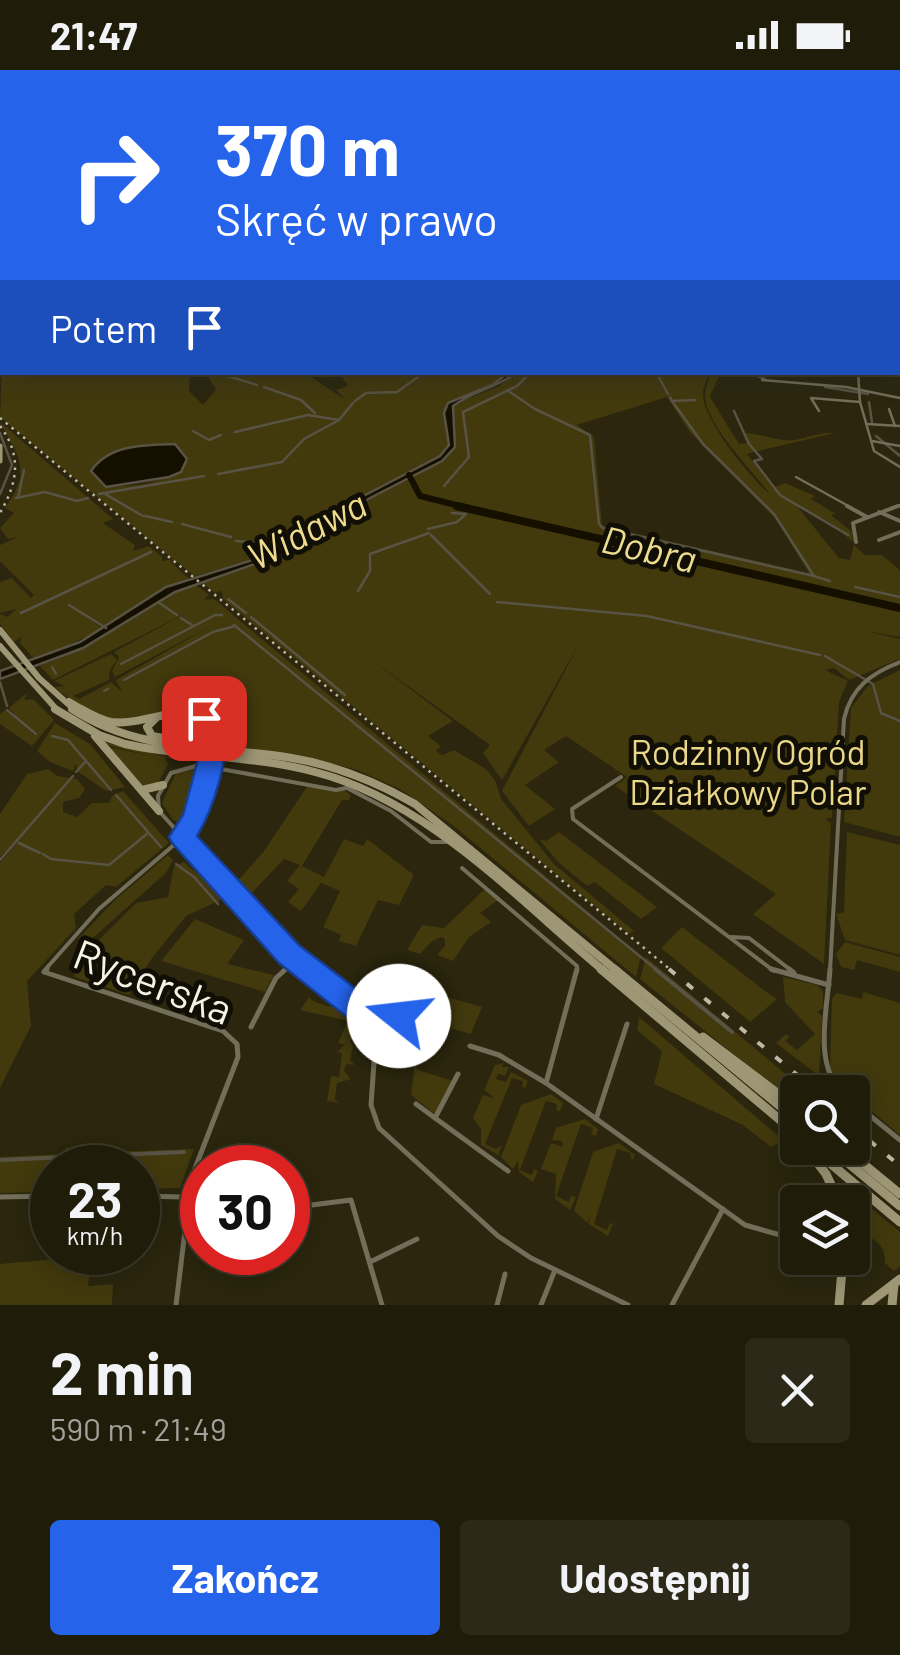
<!DOCTYPE html>
<html lang="pl">
<meta charset="utf-8">
<style>
:root{--surface:#201c0a;--page:#2d2918;--text:#f1f3f6;--muted:#a2a19c;--line:#3d3a2b;--accent:#2563eb}
body{margin:0;font-family:Barlow,sans-serif;background:var(--page);color:var(--text);height:100vh;display:flex;flex-direction:column;font-size:38px;white-space:nowrap}
*{box-sizing:border-box;margin:0}
p{font-size:32px;color:var(--muted)}
.icon{flex:none;width:55px;height:55px;fill:none;stroke:currentColor;stroke-width:2;stroke-linecap:round;stroke-linejoin:round}
.map{position:relative;height:1235px;overflow:hidden}
.side{display:flex;flex-direction:column;background:var(--surface);flex:1}
.side>*{flex:none}
.hud{position:absolute;left:0px;top:0px;width:900px;height:305px;box-shadow:0 5px 25px #0003,0 0 0 2px var(--line);background:#2563eb;color:#fff;overflow:hidden}
.tools{position:absolute;left:780px;top:1005px;display:grid;gap:20px}
.tools a{display:grid;place-items:center;width:90px;height:90px;border-radius:10px;background:var(--surface);box-shadow:0 5px 25px #0003,0 0 0 2px var(--line);font-size:50px}
.speed{position:absolute;left:30px;top:1075px;display:flex;gap:20px;font-size:50px;font-weight:700;text-align:center}
.speed>*{display:grid;place-content:center;width:130px;height:130px;border-radius:50%;background:var(--surface);box-shadow:0 5px 25px #0003,0 0 0 2px var(--line);line-height:1}
.speed small{font-size:25px;font-weight:400}
.speed .limit{border:15px solid #d22;background:#fff;color:#111}
.pin{position:absolute;display:grid;place-items:center;width:85px;height:85px;color:#fff;margin:-42px;border-radius:20px;box-shadow:0 5px 15px #0006}
.me{position:absolute;width:110px;margin:-55px;rotate:286deg;stroke-linejoin:round;filter:drop-shadow(0 0 8px #0008)}
.turn{display:flex;align-items:center;gap:35px;height:210px;padding:0 50px;font-size:45px}
.turn .icon{width:130px;height:130px;stroke-width:2.5}
.turn b{display:block;font-size:70px;line-height:85px}
.then{display:flex;align-items:center;height:95px;padding:0 50px;background:#0003;gap:20px;font-size:38px}
.round{display:grid;place-items:center;flex:none;width:105px;height:105px;border-radius:10px;background:var(--page)}
.head{display:flex;align-items:center;justify-content:space-between;height:170px;padding:0 50px}
h1{font-size:60px;font-weight:700;line-height:75px}
.action{display:flex;gap:20px;margin-top:auto;padding:20px 50px}
.action a{flex:1;height:115px;border-radius:10px;background:var(--accent);color:#fff;font-size:40px;font-weight:700;line-height:115px;text-align:center}
.action a+a{background:var(--page);color:var(--text)}
.status{display:flex;justify-content:space-between;align-items:center;height:70px;padding:0 50px;background:var(--surface);direction:ltr}
.status svg{height:28px;fill:currentColor}
.map>svg:first-child{display:block}
.green{fill:#42390d;fill-rule:evenodd}
.water{fill:#150f00;stroke:#585344;stroke-width:2.5}
.lines{fill:none;stroke-linecap:round;stroke-linejoin:round}
.stream-far1{stroke:#585344;stroke-width:2.5}
.stream{stroke:#585344;stroke-width:4}
.river-far1{stroke:#150f00;stroke-width:6}
.river{stroke:#150f00;stroke-width:8}
.street-far2{stroke:#726e59;stroke-width:2.5}
.street-far1{stroke:#726e59;stroke-width:4}
.street{stroke:#726e59;stroke-width:5}
.secondary-far3{stroke:#9e9776;stroke-width:5}
.secondary-far2{stroke:#9e9776;stroke-width:6}
.secondary-far1{stroke:#9e9776;stroke-width:8}
.secondary{stroke:#9e9776;stroke-width:9}
.rail-far1{stroke:#bdb9a7;stroke-width:2.5;stroke-dasharray:2.5 5;stroke-linecap:butt}
.rail{stroke:#bdb9a7;stroke-width:4;stroke-dasharray:8 15;stroke-linecap:butt}
.secondary-bridge{stroke:#9e9776;stroke-width:8}
.route{fill:#2563eb;stroke:#184099;stroke-width:2.5}
.labels{text-anchor:middle;stroke-width:10;stroke-linejoin:round;paint-order:stroke}
.park-label{font-size:35px;fill:#e9d78a;stroke:#110f05}
.water-label{font-size:38px;font-style:italic;fill:#eddb8e;stroke:#110f05}
.near-street-label{font-size:42px;fill:#f6f3e4;stroke:#110f05}
</style>
<div class="status"><b>21:47</b><svg viewBox="0 0 49 12"><path d="M0 12V9h3v3zM5 12V6h3v6zM10 12V3h3v9zM15 12V0h3v12zM26 1h20v11H26zM47 4h2v5h-2z"/></svg></div>
<div class="map">
<svg width="900" height="1235" viewBox="0 0 900 1235">
<rect width="100%" height="100%" fill="#2b260d"/>
<!-- green -->
<g class="green">
<path d="M2 294V302L190 303 189 321 203 335 216 320 206 303H305L346 330 336 320 348 316 340 304 508 303 492 315 448 333 444 343 449 374 439 387 352 432 272 484 195 506 175 490 170 491 189 509 165 517 106 558 67 533 103 559 35 590 20 573 21 567 14 572 0 554V544L8 547 16 539 0 543V512L12 508 31 528 34 525 0 491V475L18 467 8 469 0 458 14 443 5 438C33 400 18 386 0 352L113 449 103 453 135 475 133 481 149 476 162 487V491L173 489 0 347ZM179 379 183 382C178 417 135 415 106 417L91 401 104 386Z"/>
<path d="M516 303H709C707 309 702 319 703 326 705 352 750 408 770 424 754 402 706 356 705 326 705 319 709 309 711 303H720L710 327 739 374 747 373 743 363C759 363 770 369 785 370 801 372 818 361 835 363 805 370 769 378 747 384L773 418 785 413 815 426 811 429 836 444 831 445 852 462 853 472 832 454 796 435 839 488 850 490 854 475 865 485H882L900 500V536L808 516 900 539V567L866 561 900 569V589L849 610 834 598 825 600 848 611 839 632 832 748 825 749 831 753 824 894 753 844 776 824 615 716 627 707 566 666 544 680 559 692 525 715 555 739 529 756 502 721 580 572 502 710 483 683 490 675 370 589 453 651 428 666 441 676 436 681 442 685 454 680 486 699 495 710 501 729 554 794 634 861 629 864 223 529 222 521 215 523 203 513 286 483 370 428 408 408 411 412 412 407 442 391 455 377 451 343 455 334 499 316ZM667 327 690 362 776 449 809 503 602 456 594 367 577 355Z"/>
<path d="M195 514 209 525 192 540 203 530 214 529 641 886 636 907 455 757 400 719 357 700 311 688 220 676C231 619 136 656 108 649 90 644 69 629 54 617L65 616 54 611 111 584 117 590 110 600 109 610 73 626 79 629 111 612 122 622 116 610 211 556 115 607 112 601 119 587 114 582 185 544 53 610 40 596C96 576 140 536 195 514Z"/>
<path d="M900 600V767L844 752 851 638 868 616Z"/>
<path d="M28 622 24 630 33 629 54 650 32 676 0 654V644L5 640 35 665 37 662 29 660 9 638Z"/>
<path d="M55 653 90 674 125 717 106 721 77 701 76 693 73 701 50 692 37 681Z"/>
<path d="M104 672 173 688H165L168 694 157 715 142 716 108 677 156 687 106 675Z"/>
<path d="M192 696 204 698 192 704 202 708 191 749 184 755 173 750 162 733 176 703Z"/>
<path d="M48 699 57 706 77 709 85 719 79 728 63 732V742L77 747 92 733H109L112 726 123 721 169 773 116 817 106 815 74 844 76 858 27 911 31 956 0 1018V793L29 758 0 787V744L27 704Z"/>
<path d="M308 715 344 720 351 725 349 730H342L302 796 324 807 344 769 363 776 367 769 414 805 399 835 378 830 356 876 339 871 341 865 323 857 340 821 321 813 301 841 288 832 299 819 287 811 300 795 284 789 247 828 236 813 264 781Z"/>
<path d="M559 762 657 837 641 849 595 812 587 816 558 792 539 769 546 771Z"/>
<path d="M847 762 900 775V885L845 870 836 844 844 842Z"/>
<path d="M168 785 173 790 166 803 87 873 78 869 116 829Z"/>
<path d="M184 792 225 828 186 846 152 888 129 925 75 907 72 897 136 833 168 827 174 796Z"/>
<path d="M485 819 498 830 480 843 491 852 469 867 453 891 437 885 445 876V869L441 867 431 872 420 884 407 880 422 855 444 858Z"/>
<path d="M195 849 244 870 227 894 274 905 265 922 161 891Z"/>
<path d="M682 857 768 923 777 929 750 952 661 878Z"/>
<path d="M845 872 900 887V902L857 890 854 900 841 897 836 884Z"/>
<path d="M646 887 807 1022H798L797 1035 640 909Z"/>
<path d="M783 907 817 915 823 921V938L817 942 822 946 819 1006 776 973 786 964 789 967 785 971 797 980 815 964 785 932Z"/>
<path d="M863 922 900 933V1065L843 1017 830 999 832 929 836 923 862 929Z"/>
<path d="M443 926 482 937 471 964 432 953Z"/>
<path d="M309 927C319 938 338 934 350 946V955L358 956 353 961 359 969 350 970 353 977 350 990 355 995 346 994 344 1001 351 1009 337 1013 335 1030 340 1033 327 1031 331 1006 339 1007 342 983 337 982 345 975 338 973 348 951 300 940Z"/>
<path d="M639 947 783 1070 782 1071 771 1077 743 1055 654 1014 662 981 637 960Z"/>
<path d="M504 993 502 997H509L505 1006 498 1004 496 1009 506 1012 511 1002 528 1011 525 1018 522 1017 523 1011 512 1008 485 1074 496 1079 502 1075 498 1085 481 1075V1059L473 1048 483 1025 494 1028 484 1020 495 995Z"/>
<path d="M415 994 418 1000 453 1011 438 1042 433 1043 411 1025Z"/>
<path d="M551 1024 563 1033 560 1041 556 1040 557 1034 546 1031 520 1100 532 1105 534 1099 538 1101 533 1112 519 1102 518 1091 513 1099 501 1087 521 1035Z"/>
<path d="M585 1049 598 1059 596 1066 591 1064 593 1058 581 1054 556 1126 569 1132 571 1126 576 1127 570 1140 555 1129 556 1104 541 1099 551 1073 563 1077 562 1071 552 1070 556 1058Z"/>
<path d="M619 1073 635 1085 632 1091 630 1083 617 1079 594 1154 607 1160 610 1153 613 1154 608 1166 589 1154 590 1143 588 1153 574 1141 593 1082Z"/>
<path d="M66 1078H76L75 1083 194 1079 180 1118 138 1119V1098H52V1122L0 1123V1087L64 1084Z"/>
<path d="M838 1111 900 1162V1196L894 1201 885 1193C885 1179 879 1169 864 1166L853 1171 852 1132H846Z"/>
<path d="M103 1185 100 1199 90 1201 88 1216 113 1214 112 1235H0V1194Z"/>
</g>
<!-- water -->
<g class="water">
<path d="M508 303H516C496 318 472 321 453 336L455 377 442 391 370 428 286 483 175 522 83 578 0 609V601L80 572 166 517 272 484 352 432 440 386 449 375 444 343 448 333 492 315Z"/>
<path d="M175 374 187 389 181 402 169 407 106 417 91 401C109 374 145 375 175 374Z"/>
</g>
<g class="lines">
<!-- stream-far1 -->
<g class="stream-far1">
<path d="M215 302 257 315"/>
<path d="M656 302 668 324"/>
<path d="M748 302 765 309"/>
<path d="M264 317 301 330 315 343"/>
<path d="M825 317 868 324"/>
<path d="M507 320 535 339 590 365 599 454 603 458 814 506 774 444 703 374 672 331"/>
<path d="M670 327 672 331 695 330"/>
<path d="M355 331 366 323 397 322 425 302"/>
<path d="M869 332 872 352"/>
<path d="M734 341 749 374 762 389 754 391 780 425 848 465"/>
<path d="M193 361 209 370 221 365"/>
<path d="M235 362 308 345 339 350 353 333"/>
<path d="M0 363 12 395 0 424"/>
<path d="M876 366 900 386"/>
<path d="M218 404 282 392 304 369 339 350"/>
<path d="M444 416 469 387 463 342 517 316 531 302"/>
<path d="M99 424 204 406"/>
<path d="M105 424 143 446"/>
<path d="M16 428 45 422 77 431 88 428"/>
<path d="M18 428 24 400"/>
<path d="M145 446 172 452"/>
<path d="M182 454 231 467"/>
<path d="M428 459 457 452 466 444 452 443"/>
<path d="M431 465 490 524"/>
<path d="M236 471 288 475"/>
<path d="M814 506 830 511"/>
<path d="M855 517 900 527"/>
<path d="M358 521 370 501V484L429 463"/>
<path d="M228 529 246 543"/>
<path d="M158 532 177 545"/>
<path d="M497 532 647 546 820 585"/>
<path d="M69 535 106 558"/>
<path d="M21 543 151 482"/>
<path d="M251 547 345 625"/>
<path d="M181 548 192 555"/>
<path d="M234 555 658 901"/>
<path d="M825 586 873 614 881 643 900 651"/>
<path d="M121 594 215 545H222"/>
<path d="M52 597 56 604"/>
<path d="M124 610 213 562 235 556"/>
<path d="M0 612 7 636"/>
<path d="M104 621 108 619"/>
<path d="M7 640 36 664"/>
<path d="M52 666 68 670 111 720"/>
<path d="M76 702 85 692"/>
<path d="M116 725 161 777"/>
<path d="M19 773 40 783"/>
<path d="M43 784 51 789 109 795 148 763"/>
<path d="M0 790 73 706"/>
<path d="M176 794 194 807 218 834"/>
</g>
<!-- stream -->
<g class="stream">
<path d="M655 899 732 962"/>
<path d="M0 1090 184 1082"/>
</g>
<!-- river-far1 -->
<path class="river-far1" d="M409 405 420 426 468 438"/>
<!-- river -->
<path class="river" d="M457 436 900 538"/>
<!-- street-far2 -->
<g class="street-far2">
<path d="M858 302 860 332 874 381 900 397"/>
<path d="M762 310 846 317 900 328"/>
<path d="M889 339 895 356"/>
<path d="M819 341 811 328 860 332"/>
<path d="M867 354 900 356"/>
<path d="M872 371 900 376"/>
<path d="M796 407 852 438"/>
<path d="M891 438 900 435"/>
</g>
<!-- street-far1 -->
<g class="street-far1">
<path d="M847 436 867 447"/>
<path d="M879 442 900 451"/>
<path d="M879 470 900 462"/>
<path d="M856 472 853 453 898 436"/>
<path d="M621 707 572 739 573 749 774 901"/>
<path d="M347 718 391 741 431 772H446"/>
<path d="M462 798 577 896V901"/>
<path d="M731 867 749 868 792 901"/>
<path d="M44 901 99 839 182 768"/>
<path d="M283 901 296 890"/>
<path d="M312 901 283 879 159 741 158 726 171 703 199 695 336 720 346 718"/>
<path d="M830 901 844 649C851 618 871 603 900 592"/>
</g>
<!-- street -->
<g class="street">
<path d="M47 899 44 902 223 961 237 974 238 987 184 1127 188 1136 176 1235"/>
<path d="M309 899 372 948 376 964 371 1035 379 1058 498 1166 531 1188 628 1235"/>
<path d="M771 899 829 915"/>
<path d="M789 899 794 903"/>
<path d="M830 899C828 936 812 996 843 1022"/>
<path d="M372 948 394 945 435 965"/>
<path d="M251 957 276 908 286 899"/>
<path d="M470 976 499 985 546 1013 745 1155 798 1170"/>
<path d="M458 1004 435 1048 508 1101"/>
<path d="M546 1013 577 899"/>
<path d="M852 1031 900 1070"/>
<path d="M416 1034 435 1048"/>
<path d="M596 1049 627 954"/>
<path d="M138 1126 183 1127"/>
<path d="M0 1127 52 1126"/>
<path d="M188 1136H202"/>
<path d="M288 1138 351 1130 382 1235"/>
<path d="M370 1192 417 1169"/>
<path d="M497 1235 505 1204"/>
<path d="M541 1235 555 1200"/>
<path d="M672 1235 723 1139"/>
</g>
<!-- secondary-far3 -->
<path class="secondary-far3" d="M0 376V391"/>
<!-- secondary-far2 -->
<g class="secondary-far2">
<path d="M0 560 39 608 76 641"/>
<path d="M0 576 58 641"/>
<path d="M69 631 86 641"/>
</g>
<!-- secondary-far1 -->
<g class="secondary-far1">
<path d="M55 639 99 665 125 674C187 688 253 685 315 702 428 731 516 828 604 901"/>
<path d="M72 639C137 682 213 676 286 687 332 694 375 711 415 734L617 901"/>
<path d="M81 639C90 644 101 650 111 652 148 657 193 622 216 665"/>
<path d="M156 648 147 657 152 666 205 675"/>
<path d="M95 666 159 741"/>
<path d="M142 720 163 715"/>
<path d="M183 767 196 746 207 703"/>
</g>
<!-- secondary -->
<g class="secondary">
<path d="M601 899 798 1065"/>
<path d="M614 899 798 1051"/>
<path d="M703 967 798 1039"/>
<path d="M806 1078 826 1104 839 1132"/>
<path d="M812 1078 900 1152"/>
<path d="M830 1078 900 1136"/>
<path d="M844 1078 900 1124"/>
<path d="M839 1235 843 1188"/>
<path d="M866 1235 900 1209"/>
<path d="M892 1235 894 1214"/>
</g>
<!-- rail-far1 -->
<g class="rail-far1">
<path d="M0 348 672 901"/>
<path d="M0 356C22 385 18 412 0 443"/>
</g>
<!-- rail -->
<g class="rail">
<path d="M669 899 818 1022"/>
<path d="M852 1056 900 1096"/>
</g>
<!-- secondary-bridge -->
<path class="secondary-bridge" d="M207 703 216 665"/>
</g>
<!-- sky -->
<linearGradient id="sky" x2="0" y2="1"><stop stop-color="#181507"/><stop offset="0.48" stop-color="#444740"/><stop offset="1" stop-color="#444740" stop-opacity="0"/></linearGradient>
<rect width="900" height="330" fill="url(#sky)"/>
<!-- route -->
<path class="route" d="M204 641 221 651C235 677 212 741 197 766L300 876 376 934 387 930 410 937 415 946 410 956 372 961 361 958 279 893 173 774 169 767 183 745 203 671 202 659 192 648Z"/>
<g class="labels">
<!-- park labels -->
<g class="park-label">
<text x="748" y="695">Rodzinny Ogród<tspan x="748" dy="40">Działkowy Polar</tspan></text>
</g>
<!-- water labels -->
<g class="water-label">
<text transform="translate(307 461) rotate(-27)" y="13">Widawa</text>
<text transform="translate(649 480) rotate(13)" y="13">Dobra</text>
</g>
<!-- near-street labels -->
<g class="near-street-label">
<text transform="translate(153 912) rotate(21)" y="15">Rycerska</text>
</g>
</g>
</svg>
<div class="tools">
<a><svg class="icon" aria-label="search" viewBox="0 0 24 24"><circle cx="10" cy="10" r="6"/><path d="M15 15l6 6"/></svg></a>
<a><svg class="icon" aria-label="layers" viewBox="0 0 24 24"><path d="M12 4l9 5-9 5-9-5zM3 14l9 5 9-5"/></svg></a>
</div>
<div class="speed"><div>23<small>km/h</small></div><div class="limit">30</div></div>
<div class="pin" style="left:204px;top:648px;background:#d93025"><svg class="icon" aria-label="arrive" viewBox="0 0 24 24"><path d="M6 21V4h12l-3 4 3 4H6"/></svg></div>
<svg class="me" style="left:399px;top:946px" viewBox="-20 -20 40 40"><circle r="19" fill="#fff"/><path d="M0-13L10 11 0 6-10 11z" fill="#2563eb"/></svg>
<div class="hud">
<div class="turn"><svg class="icon" aria-label="right" viewBox="0 0 24 24"><path d="M7 20v-9h11M14 6l5 5-5 5"/></svg><div><b>370 m</b>Skręć w prawo</div></div>
<div class="then">Potem<svg class="icon" aria-label="arrive" viewBox="0 0 24 24"><path d="M6 21V4h12l-3 4 3 4H6"/></svg></div>
</div>
</div>
<section class="side">
<div class="head"><div><h1>2 min</h1><p>590 m · 21:49</p></div><a class="round"><svg class="icon" aria-label="close" viewBox="0 0 24 24"><path d="M6 6l12 12M18 6L6 18"/></svg></a></div>
<div class="action"><a>Zakończ</a><a>Udostępnij</a></div>
</section>
